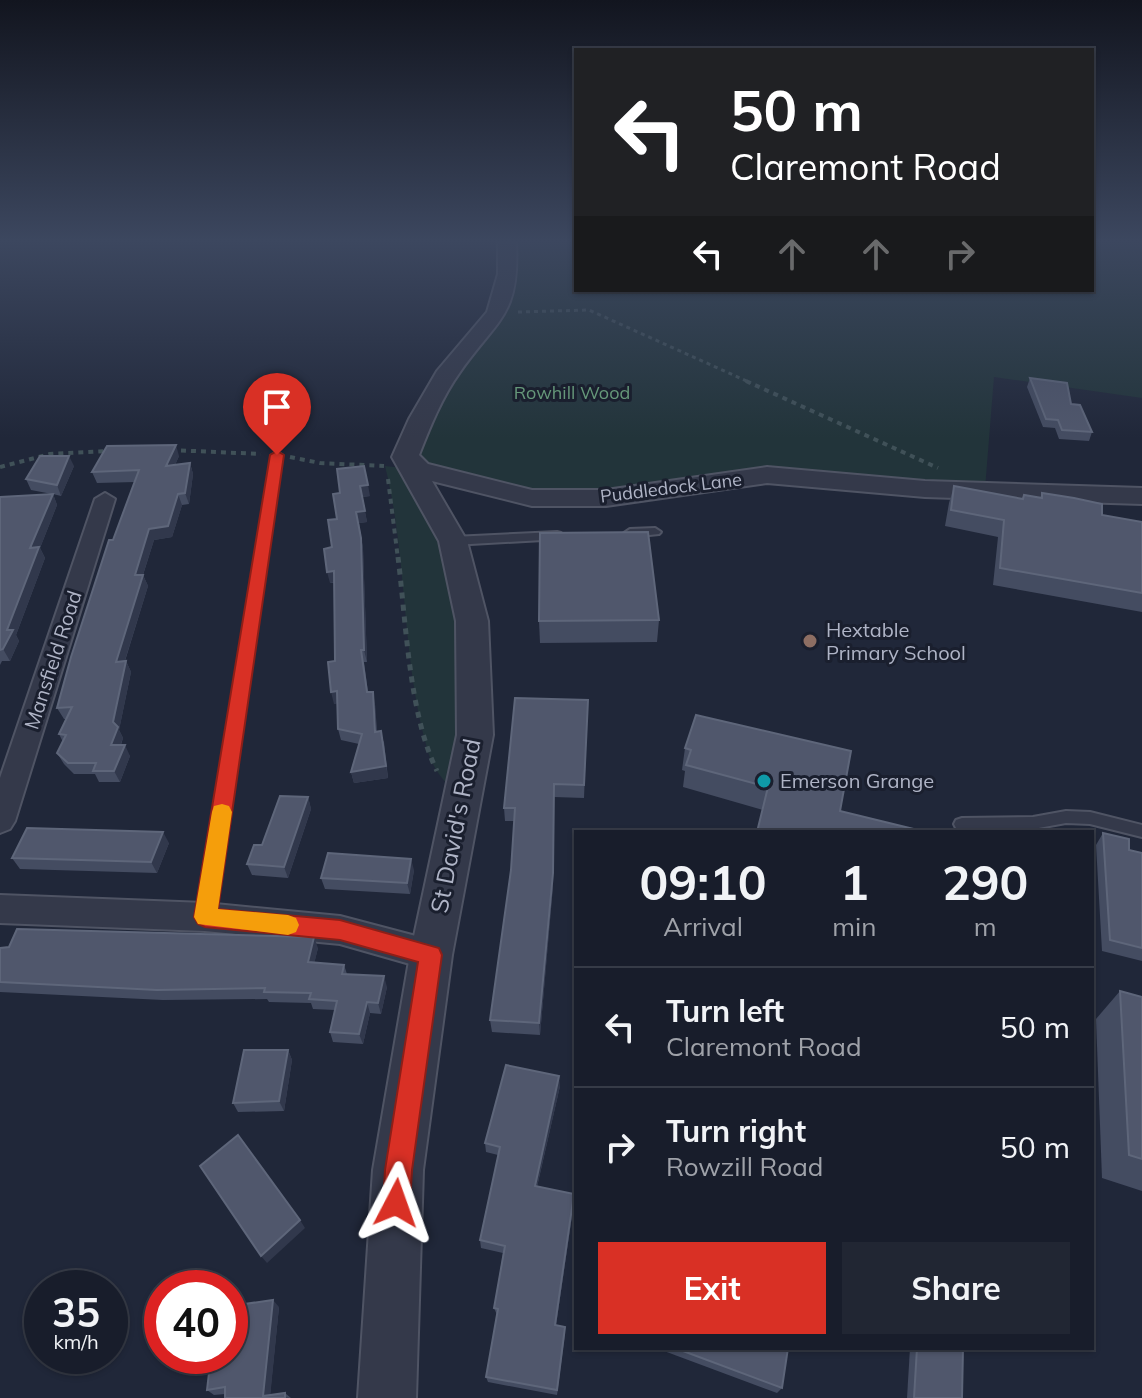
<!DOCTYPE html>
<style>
:root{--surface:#181d2b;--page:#212633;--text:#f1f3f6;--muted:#9fa2a9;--line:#363b47;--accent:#d93025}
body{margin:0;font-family:Mulish,sans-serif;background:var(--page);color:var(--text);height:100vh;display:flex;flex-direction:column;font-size:30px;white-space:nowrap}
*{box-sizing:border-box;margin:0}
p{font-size:26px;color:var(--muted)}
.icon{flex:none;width:44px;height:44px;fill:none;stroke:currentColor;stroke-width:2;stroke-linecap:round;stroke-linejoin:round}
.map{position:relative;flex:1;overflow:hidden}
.sheet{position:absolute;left:574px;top:830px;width:520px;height:520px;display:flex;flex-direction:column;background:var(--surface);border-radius:0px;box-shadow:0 2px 6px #0004,0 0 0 2px var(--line)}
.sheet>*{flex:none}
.hud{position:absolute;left:574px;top:48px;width:520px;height:244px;border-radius:0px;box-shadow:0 2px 6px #0004,0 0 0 2px var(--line);background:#202124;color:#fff;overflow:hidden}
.speed{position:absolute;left:24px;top:1270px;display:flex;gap:16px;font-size:40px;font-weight:700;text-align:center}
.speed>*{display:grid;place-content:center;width:104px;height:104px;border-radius:50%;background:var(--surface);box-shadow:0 2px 6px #0004,0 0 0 2px var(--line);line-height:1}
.speed small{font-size:20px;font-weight:400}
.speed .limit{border:12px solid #d22;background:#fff;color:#111}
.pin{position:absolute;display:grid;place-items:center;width:68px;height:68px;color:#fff;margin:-82px -34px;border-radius:50% 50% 50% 0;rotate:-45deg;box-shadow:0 0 8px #0007}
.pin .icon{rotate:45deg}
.me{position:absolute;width:88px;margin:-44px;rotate:4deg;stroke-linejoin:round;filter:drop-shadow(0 0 6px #0008)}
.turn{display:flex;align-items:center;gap:28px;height:168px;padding:0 24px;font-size:36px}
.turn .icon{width:104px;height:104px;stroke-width:2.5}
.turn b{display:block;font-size:56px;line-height:68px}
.lanes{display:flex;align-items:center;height:76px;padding:0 24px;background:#0003;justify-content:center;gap:40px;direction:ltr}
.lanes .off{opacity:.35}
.eta{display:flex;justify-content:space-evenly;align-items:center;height:136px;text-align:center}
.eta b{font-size:48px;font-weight:700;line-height:56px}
.cta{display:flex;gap:16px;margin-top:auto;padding:16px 24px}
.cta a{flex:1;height:92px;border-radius:0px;background:var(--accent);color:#fff;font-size:32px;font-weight:700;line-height:92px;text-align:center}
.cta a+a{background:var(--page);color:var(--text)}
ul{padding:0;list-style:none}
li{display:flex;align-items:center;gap:24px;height:120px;padding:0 24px;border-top:2px solid var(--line)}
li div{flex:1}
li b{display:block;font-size:30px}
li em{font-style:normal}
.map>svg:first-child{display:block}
.green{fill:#22343a}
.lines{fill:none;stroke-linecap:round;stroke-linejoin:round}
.service-casing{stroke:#4f5464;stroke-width:4}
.minor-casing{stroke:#4f5464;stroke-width:4}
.tertiary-casing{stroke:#4f5464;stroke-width:4}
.path-far2{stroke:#405158;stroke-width:3;stroke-dasharray:4 4;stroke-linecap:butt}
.path-far1{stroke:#405158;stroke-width:4;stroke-dasharray:5 5;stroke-linecap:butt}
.path{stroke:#405158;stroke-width:5;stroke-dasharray:6 6;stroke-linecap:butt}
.service{fill:#34394a;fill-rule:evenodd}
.minor{fill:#34394a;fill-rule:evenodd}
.tertiary{fill:#34394a;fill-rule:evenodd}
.wall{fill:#444c61}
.shaded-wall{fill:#31384c}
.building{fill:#50576c;stroke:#5e667a;stroke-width:2}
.route{fill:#d93025;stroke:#8d1f18;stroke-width:2}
.slow{fill:#f59e0b}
.education-dot{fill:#8d6e63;stroke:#1a1f2e;stroke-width:3}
.culture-dot{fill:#0f9aa8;stroke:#1a1f2e;stroke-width:3}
.labels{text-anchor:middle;stroke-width:6;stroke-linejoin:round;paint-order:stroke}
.far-park-label{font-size:18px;fill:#659779;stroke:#1a1f2e}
.far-street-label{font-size:18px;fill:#afb4c6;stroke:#1a1f2e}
.poi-label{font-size:20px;fill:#afb4c6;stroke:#1a1f2e;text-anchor:start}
.street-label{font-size:20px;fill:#afb4c6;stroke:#1a1f2e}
.near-street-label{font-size:24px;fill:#afb4c6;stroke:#1a1f2e}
</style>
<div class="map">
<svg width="1142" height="1398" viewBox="0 0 1142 1398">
<rect width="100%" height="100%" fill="#202739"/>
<!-- green -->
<g class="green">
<path d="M510 242H576V290H1092V242H1142V398L994 377 985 489 767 475 604 497 532 496 456 479 408 457 422 419 498 313 508 274Z"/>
<path d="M385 466 412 469 472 621 462 797C446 785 432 769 427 748 401 657 408 558 385 466Z"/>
</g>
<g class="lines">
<defs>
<g id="service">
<path d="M277 452 282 455 214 917 211 922 205 924 199 922 196 917 272 455Z"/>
<path d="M655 528 661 532 659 534 630 537 624 533 630 529Z"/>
<path d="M557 532 561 533V539L453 545 447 541 453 537Z"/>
<path d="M1066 811 1090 812 1142 825V837L1090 824 1066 823 1033 829 962 830 956 828 954 824 956 820 962 818 1033 817Z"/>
</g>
<g id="minor">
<path d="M105 493 115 499 15 821 10 829 0 833V778L95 499Z"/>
<path d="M0 895 205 903 340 916 431 940 443 945 447 955 443 965 431 970 340 944 205 931 0 923Z"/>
</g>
<path id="tertiary" d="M498 242H516C520 316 498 318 460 372 442 397 430 427 419 455L428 464 532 490H606L767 467 925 481 1142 488V504L925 497 767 483 606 506H532L432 481 467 541 488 621 493 735 452 955 423 1170 416 1398H358L373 1170 410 955 457 735 456 621 439 541 392 457 409 419 437 371 487 312 498 274Z"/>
</defs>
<!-- service casing -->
<use href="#service" class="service-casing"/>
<!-- minor casing -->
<use href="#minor" class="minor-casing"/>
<!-- tertiary casing -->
<use href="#tertiary" class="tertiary-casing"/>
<!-- path-far2 -->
<path class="path-far2" d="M518 312 589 310 751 383"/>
<!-- path-far1 -->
<g class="path-far1">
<path d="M746 381 938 468"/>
<path d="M171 450 261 454"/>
<path d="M290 457 320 463 384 466"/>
<path d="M0 467 50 454 109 451"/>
<path d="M388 479 398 559"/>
</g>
<!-- path -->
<path class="path" d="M398 557C406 621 409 715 437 771"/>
<!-- service -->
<use href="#service" class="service"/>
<!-- minor -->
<use href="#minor" class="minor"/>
<!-- tertiary -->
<use href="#tertiary" class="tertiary"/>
</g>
<!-- wall -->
<g class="wall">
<path d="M1030 378 1071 404 1092 432 1089 441 1059 439 1055 428 1043 427 1027 387Z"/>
<path d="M179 456 175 465 190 463 193 474 189 504 182 505 172 537 154 540 143 575 148 586 125 661H126L131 672 119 730 123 738 121 745 130 756 120 782H99L95 774H74L64 764 57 753 63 742 59 734 66 719H64L57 708 113 540 135 482 97 483 92 472Z"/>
<path d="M74 466 61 496 53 494 57 505 40 548 45 558 16 635 19 641 10 661H2L0 665V497L52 494 31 490 26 479Z"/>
<path d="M954 486 1022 499 1024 495 1040 498 1042 493 1102 515 1142 522V612L993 585 998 537 945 526 949 503Z"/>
<path d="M333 494 370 496 362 497 367 522 359 523 363 549 367 662H364L368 692 375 704 377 731 384 742 388 778 354 783 351 772 359 744 341 740 338 729 337 703 334 704V583H330L332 547 337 519Z"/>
<path d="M659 620 657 642 540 643 539 621Z"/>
<path d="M588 700 584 798 554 797 553 886 540 1035 492 1032 490 1020 511 870 514 821H505L504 808Z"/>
<path d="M696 715 840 811 763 810 683 787 685 771 682 770 685 748Z"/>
<path d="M308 797 311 809 288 878 252 875 247 864 262 845Z"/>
<path d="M1103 833 1129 850 1142 853V961L1102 951 1096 845Z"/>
<path d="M169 843 157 873 20 869 12 858Z"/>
<path d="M414 870 410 894 325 889 321 878Z"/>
<path d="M0 948H318L314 963 344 965 347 974 387 987 381 1014 370 1013 363 1044 333 1042 330 1032 335 1010 313 1009 311 1003 269 1002 267 999 163 1000 0 992Z"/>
<path d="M1120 991 1142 997V1191L1102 1178 1096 1019Z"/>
<path d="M288 1050 292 1060 284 1111 238 1112 233 1103Z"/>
<path d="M560 1086 537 1187 574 1194V1202L556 1325 565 1327V1333L557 1395 488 1382 486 1377 497 1315 494 1308 503 1253 481 1248 480 1240 498 1155 486 1152 485 1143Z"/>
<path d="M279 1307 270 1395 285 1393 291 1398 225 1394 214 1395 207 1390Z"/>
<path d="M656 1348H788L782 1388 777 1393Z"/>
<path d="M910 1348H963L962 1398H907Z"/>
</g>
<!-- shaded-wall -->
<g class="shaded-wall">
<path d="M176 445 179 456 170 476 166 466Z"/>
<path d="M69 456 74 466 61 496 57 485Z"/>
<path d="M190 463 193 474 189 504 185 493Z"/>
<path d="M368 485 370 496 362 497 360 486Z"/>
<path d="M53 494 57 505 40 548 45 558 16 635 19 641 10 661 3 649 7 630 30 548Z"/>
<path d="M178 494 182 505 172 537 154 540 139 587 135 575 149 529Z"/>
<path d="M365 511 367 522 359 523 363 549 367 662 364 650 356 512Z"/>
<path d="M334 571 336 582 330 583 327 572Z"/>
<path d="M143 575 148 586 121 673 116 662Z"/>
<path d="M126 661 131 672 119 730 123 738 116 756 111 745 113 722Z"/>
<path d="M337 691 340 703 334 704 331 692Z"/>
<path d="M373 692 375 704 377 743 375 732Z"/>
<path d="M381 731 388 778 354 783 351 772Z"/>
<path d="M125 745 130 756 120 782 114 771Z"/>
<path d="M308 797 311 809 288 878 284 867Z"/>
<path d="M554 797 553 886 540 1035 539 1023Z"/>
<path d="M163 832 169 843 157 873 151 862Z"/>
<path d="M411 859 414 870 410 894 407 883Z"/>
<path d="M314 937 318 948 312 973 308 962Z"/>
<path d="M384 976 387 987 381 1014 378 1003Z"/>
<path d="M367 1002 370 1013 363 1044 359 1034Z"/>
<path d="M288 1050 292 1060 284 1111 279 1101Z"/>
<path d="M559 1076 560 1086 535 1195V1186Z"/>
<path d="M574 1194V1202L555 1332V1325Z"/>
<path d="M300 1220 305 1228 267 1263 261 1256Z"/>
<path d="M273 1300 279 1307 270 1398 263 1396Z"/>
<path d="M565 1327V1333L557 1395V1390Z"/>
</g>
<!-- building -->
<g class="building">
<path d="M1030 378 1067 383 1071 404 1080 405 1092 432 1062 430 1058 420 1046 419Z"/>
<path d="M176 445 166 466 190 463 185 493 178 494 168 526 149 529 135 575H143L116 662 126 661 113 722 118 727 111 745H125L114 771H93L96 763H68L57 753 66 735 59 734 72 707 57 708 71 657 109 540H113L139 470 92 472 107 446Z"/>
<path d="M40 456H69L57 485 26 479Z"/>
<path d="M364 466 368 485 360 486 365 511 356 512 361 538 364 650H361L367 692H373L375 732 381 731 386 766 351 772 362 734 338 729 337 691 331 692 328 662 335 661 334 571 327 572 324 549 332 547 328 520 337 519 333 494 340 493 337 469Z"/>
<path d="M954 486 1023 499 1024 495 1042 498V493L1074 498 1102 504V515L1142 522V593L1000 568 1004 520 951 510Z"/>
<path d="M53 494 30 548 39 547 7 630H13L3 649 0 650V497Z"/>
<path d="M648 532 659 620 539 621 540 533Z"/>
<path d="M515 698 588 700 584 785 554 784 553 873 539 1023 490 1020 511 870 515 808H504Z"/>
<path d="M696 715 851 751 840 811 926 832H757L768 787 686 765 691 750 685 748Z"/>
<path d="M280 796 308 797 284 867 247 864 254 845H262Z"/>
<path d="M27 828 163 832 151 862 12 858Z"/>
<path d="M1103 833 1129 839V850L1142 853V948L1110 940Z"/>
<path d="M328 853 411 859 407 883 321 878Z"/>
<path d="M17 929 314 937 308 962 344 965 342 974 384 976 378 1003 367 1002 359 1034 330 1032 337 1001 309 999 311 993 264 992 265 988 157 990 0 982V948L9 947Z"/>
<path d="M1120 991 1142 997V1159L1129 1155Z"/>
<path d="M244 1050H288L279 1101 233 1103Z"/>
<path d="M506 1065 559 1076 535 1186 574 1194 555 1325 565 1327 557 1390 486 1377 498 1309 494 1308 505 1246 480 1240 500 1147 485 1143Z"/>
<path d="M238 1135 300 1220 261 1256 200 1166Z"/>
<path d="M273 1300 263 1396 285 1393V1398H225V1387L207 1390 211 1356H230V1306Z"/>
<path d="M675 1348H788L782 1388Z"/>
<path d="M917 1348H963L962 1398H914Z"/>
</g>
<!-- sky -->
<linearGradient id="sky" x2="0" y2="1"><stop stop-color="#12151f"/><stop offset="0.55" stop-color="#3c475f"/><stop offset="1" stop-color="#3c475f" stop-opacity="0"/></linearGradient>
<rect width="1142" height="438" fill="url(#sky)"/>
<!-- route -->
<path class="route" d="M277 451 284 455 218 909 340 920 439 948 442 955 412 1170 410 1203 406 1212 396 1216 387 1212 383 1203 385 1170 418 962 340 940 205 927 198 924 194 917 270 455Z"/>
<!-- slow -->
<path class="slow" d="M222 804 229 806 232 812 218 909 288 915 296 918 299 925 296 932 288 935 198 924 194 917 212 812 214 806Z"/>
<!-- markers -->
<circle class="education-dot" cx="810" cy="641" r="8"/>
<circle class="culture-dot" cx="764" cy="781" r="8"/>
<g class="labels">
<!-- far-park labels -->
<g class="far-park-label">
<text x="572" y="399">Rowhill Wood</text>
</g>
<!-- far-street labels -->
<g class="far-street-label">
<text transform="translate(671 488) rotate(-7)" y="6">Puddledock Lane</text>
</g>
<!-- poi labels -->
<g class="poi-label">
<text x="826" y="637">Hextable<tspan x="826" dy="23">Primary School</tspan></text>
<text x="780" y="788">Emerson Grange</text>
</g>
<!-- street labels -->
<g class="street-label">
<text transform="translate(53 660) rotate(-72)" y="7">Mansfield Road</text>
</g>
<!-- near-street labels -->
<g class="near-street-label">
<text transform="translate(456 826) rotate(-79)" y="8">St David's Road</text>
</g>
</g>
</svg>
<div class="speed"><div>35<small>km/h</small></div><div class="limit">40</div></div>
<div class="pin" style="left:277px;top:455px;background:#d93025"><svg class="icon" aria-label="arrive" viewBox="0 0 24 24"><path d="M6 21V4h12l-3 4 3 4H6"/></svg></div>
<svg class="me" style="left:396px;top:1203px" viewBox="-20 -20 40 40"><path d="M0-17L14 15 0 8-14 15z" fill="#d93025" stroke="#fff" stroke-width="4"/></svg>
<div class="hud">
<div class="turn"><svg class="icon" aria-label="left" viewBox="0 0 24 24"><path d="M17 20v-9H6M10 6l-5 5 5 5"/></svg><div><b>50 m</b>Claremont Road</div></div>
<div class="lanes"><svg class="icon" aria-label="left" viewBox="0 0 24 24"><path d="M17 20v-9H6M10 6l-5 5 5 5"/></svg><svg class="icon off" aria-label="ahead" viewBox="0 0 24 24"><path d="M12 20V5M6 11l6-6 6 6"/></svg><svg class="icon off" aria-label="ahead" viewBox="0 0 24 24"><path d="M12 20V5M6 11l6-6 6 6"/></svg><svg class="icon off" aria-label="right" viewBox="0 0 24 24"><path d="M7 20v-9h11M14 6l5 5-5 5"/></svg></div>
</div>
<section class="sheet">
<div class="eta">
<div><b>09:10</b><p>Arrival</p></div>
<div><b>1</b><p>min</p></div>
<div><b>290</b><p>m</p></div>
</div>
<ul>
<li><svg class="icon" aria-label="left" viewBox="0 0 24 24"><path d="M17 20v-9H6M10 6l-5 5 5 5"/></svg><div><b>Turn left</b><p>Claremont Road</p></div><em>50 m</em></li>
<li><svg class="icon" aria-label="right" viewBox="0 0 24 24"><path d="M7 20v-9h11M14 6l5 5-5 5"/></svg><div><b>Turn right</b><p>Rowzill Road</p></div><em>50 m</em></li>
</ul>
<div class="cta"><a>Exit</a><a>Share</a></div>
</section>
</div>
